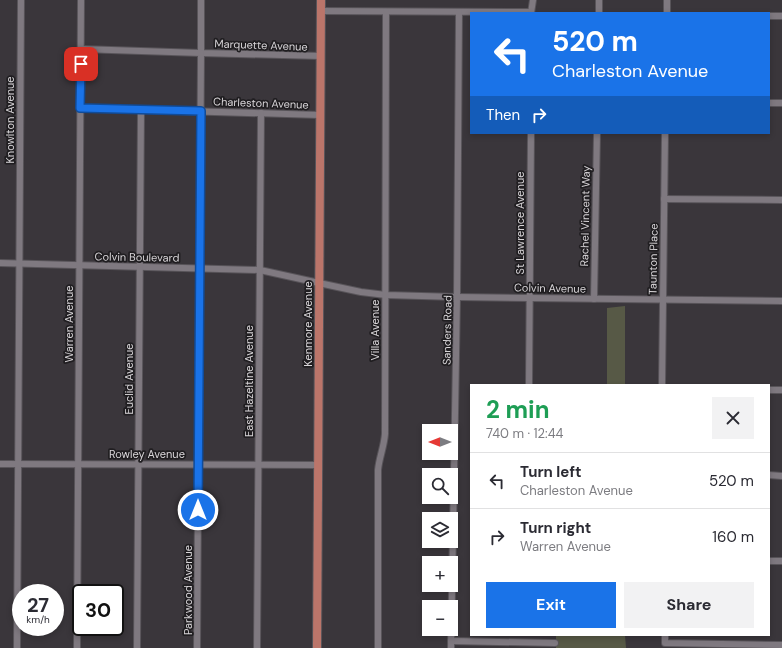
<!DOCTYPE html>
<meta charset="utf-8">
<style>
:root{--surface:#fff;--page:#f2f2f3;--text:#2b2b33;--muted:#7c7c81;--line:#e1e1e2;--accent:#1a73e8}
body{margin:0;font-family:"DM Sans",sans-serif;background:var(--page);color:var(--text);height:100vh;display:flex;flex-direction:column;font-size:15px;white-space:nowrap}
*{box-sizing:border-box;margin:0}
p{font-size:13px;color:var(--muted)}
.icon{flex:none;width:22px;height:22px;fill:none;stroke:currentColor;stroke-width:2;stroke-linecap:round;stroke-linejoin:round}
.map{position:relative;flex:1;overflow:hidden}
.panel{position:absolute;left:470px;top:384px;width:300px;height:252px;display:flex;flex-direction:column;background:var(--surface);border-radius:0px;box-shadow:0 2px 6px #0003}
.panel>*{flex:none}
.hud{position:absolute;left:470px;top:12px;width:300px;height:122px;border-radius:0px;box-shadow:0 2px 6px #0003;background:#1a73e8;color:#fff;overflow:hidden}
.needle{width:26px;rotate:270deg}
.tools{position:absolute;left:422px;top:424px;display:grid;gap:8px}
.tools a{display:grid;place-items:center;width:36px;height:36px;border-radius:0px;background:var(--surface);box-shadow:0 2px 6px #0003;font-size:20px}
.speed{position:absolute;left:12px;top:584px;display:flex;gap:8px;font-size:20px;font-weight:700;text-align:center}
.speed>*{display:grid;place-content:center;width:52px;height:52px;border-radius:50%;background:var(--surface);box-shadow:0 2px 6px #0003;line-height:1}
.speed small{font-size:10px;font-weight:400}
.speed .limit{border:2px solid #111;border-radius:6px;background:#fff;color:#111}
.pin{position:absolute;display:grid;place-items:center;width:34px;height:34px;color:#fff;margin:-17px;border-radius:8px;box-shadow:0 2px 6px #0006}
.me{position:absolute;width:44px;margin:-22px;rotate:0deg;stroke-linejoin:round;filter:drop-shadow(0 0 3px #0008)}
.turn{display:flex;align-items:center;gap:14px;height:84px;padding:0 16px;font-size:18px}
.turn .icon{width:52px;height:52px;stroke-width:2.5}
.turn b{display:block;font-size:28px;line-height:34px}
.then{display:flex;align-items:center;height:38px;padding:0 16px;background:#0003;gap:8px;font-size:15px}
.round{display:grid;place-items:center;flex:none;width:42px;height:42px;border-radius:0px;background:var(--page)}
.overview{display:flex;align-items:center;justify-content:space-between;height:68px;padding:0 16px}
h1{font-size:24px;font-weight:700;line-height:30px;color:#1e9e55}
.primary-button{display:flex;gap:8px;margin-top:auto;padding:8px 16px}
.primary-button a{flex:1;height:46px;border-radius:0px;background:var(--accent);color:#fff;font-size:16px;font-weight:700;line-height:46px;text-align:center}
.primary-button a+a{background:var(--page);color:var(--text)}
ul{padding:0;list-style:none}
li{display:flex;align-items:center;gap:12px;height:56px;padding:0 16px;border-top:1px solid var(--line)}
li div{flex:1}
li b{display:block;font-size:15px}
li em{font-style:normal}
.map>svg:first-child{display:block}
.green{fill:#575946}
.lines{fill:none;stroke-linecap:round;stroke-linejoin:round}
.minor-casing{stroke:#585459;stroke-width:8}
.major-casing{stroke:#585459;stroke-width:10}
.minor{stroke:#7f7980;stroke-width:6}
.major{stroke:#bb756a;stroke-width:8}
.route-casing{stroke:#114b97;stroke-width:10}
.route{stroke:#1a73e8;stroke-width:7}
.labels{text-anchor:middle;stroke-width:3.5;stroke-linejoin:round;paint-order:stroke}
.street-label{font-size:11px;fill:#d8d5d8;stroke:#201e21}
</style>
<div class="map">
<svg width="782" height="648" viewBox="0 0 782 648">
<rect width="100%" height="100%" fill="#3a363b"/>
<!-- green -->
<g class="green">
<path d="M625 306V385H607V308Z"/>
<path d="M556 635H625L626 648H556Z"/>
</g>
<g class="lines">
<defs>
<g id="minor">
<path d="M201 0V53L321 56"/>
<path d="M321 11 531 12"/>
<path d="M531 13 533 0"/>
<path d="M599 13V0"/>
<path d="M667 13V0"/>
<path d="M769 16H782"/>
<path d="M81 49 201 53 197 648"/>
<path d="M769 103H782"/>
<path d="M81 108 320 115"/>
<path d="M664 199 782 200"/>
<path d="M0 263 260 270 319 283 361 292 386 295 457 297 782 301"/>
<path d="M594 299 597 133"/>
<path d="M529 385 531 133"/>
<path d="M662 385 665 133"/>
<path d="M769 390H782"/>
<path d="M0 464 319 465"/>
<path d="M769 475 782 476"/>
<path d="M769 561H782"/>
<path d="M665 635V643L782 645"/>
<path d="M451 641 555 643"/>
<path d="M17 648 21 0"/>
<path d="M77 648 81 0"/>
<path d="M137 648 141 109"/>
<path d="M257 648 261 113"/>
<path d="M378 648V470C379 458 384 447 385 434L386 12"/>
<path d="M451 648 457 297 459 12"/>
</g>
<path id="major" d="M317 648 321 0"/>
</defs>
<!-- minor casing -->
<use href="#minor" class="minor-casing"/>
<!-- major casing -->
<use href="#major" class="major-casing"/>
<!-- minor -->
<use href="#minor" class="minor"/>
<!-- major -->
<use href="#major" class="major"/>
</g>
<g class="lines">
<defs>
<path id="route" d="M81 64 80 108 201 111 198 510"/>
</defs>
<!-- route casing -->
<use href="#route" class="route-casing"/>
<!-- route -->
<use href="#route" class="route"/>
</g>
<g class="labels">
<!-- street labels -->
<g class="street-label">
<text transform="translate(261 45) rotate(2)" y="4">Marquette Avenue</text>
<text transform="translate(261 103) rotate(2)" y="4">Charleston Avenue</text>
<text transform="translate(10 120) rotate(-90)" y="4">Knowlton Avenue</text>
<text transform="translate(585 216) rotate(-89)" y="4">Rachel Vincent Way</text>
<text transform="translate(520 223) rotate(-90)" y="4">St Lawrence Avenue</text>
<text transform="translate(137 257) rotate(1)" y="4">Colvin Boulevard</text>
<text transform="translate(653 259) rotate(-89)" y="4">Taunton Place</text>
<text transform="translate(550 288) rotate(1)" y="4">Colvin Avenue</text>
<text transform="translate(69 324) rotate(-90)" y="4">Warren Avenue</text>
<text transform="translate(308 324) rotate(-90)" y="4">Kenmore Avenue</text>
<text transform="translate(375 330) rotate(-90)" y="4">Villa Avenue</text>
<text transform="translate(447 330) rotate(-89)" y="4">Sanders Road</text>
<text transform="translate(129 379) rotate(-90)" y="4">Euclid Avenue</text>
<text transform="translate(249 381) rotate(-90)" y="4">East Hazeltine Avenue</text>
<text x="147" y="458">Rowley Avenue</text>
<text transform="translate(188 590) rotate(-90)" y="4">Parkwood Avenue</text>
</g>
</g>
</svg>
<div class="tools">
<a><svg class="needle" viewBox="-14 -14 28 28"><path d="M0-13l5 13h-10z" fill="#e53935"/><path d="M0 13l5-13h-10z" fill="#7c7c81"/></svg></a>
<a><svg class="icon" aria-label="search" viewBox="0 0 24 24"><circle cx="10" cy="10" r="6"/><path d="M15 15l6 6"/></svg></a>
<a><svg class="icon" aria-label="layers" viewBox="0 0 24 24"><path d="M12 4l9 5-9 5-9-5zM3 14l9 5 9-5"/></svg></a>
<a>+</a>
<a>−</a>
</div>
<div class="speed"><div>27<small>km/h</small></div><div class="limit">30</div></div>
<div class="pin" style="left:81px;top:64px;background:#d93025"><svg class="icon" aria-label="arrive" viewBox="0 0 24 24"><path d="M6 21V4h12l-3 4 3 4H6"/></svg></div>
<svg class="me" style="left:198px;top:510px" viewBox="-20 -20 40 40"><circle r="17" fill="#1a73e8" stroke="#fff" stroke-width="3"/><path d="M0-11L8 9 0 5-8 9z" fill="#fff"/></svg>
<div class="hud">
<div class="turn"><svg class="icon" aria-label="left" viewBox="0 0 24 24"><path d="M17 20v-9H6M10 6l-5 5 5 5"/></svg><div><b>520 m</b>Charleston Avenue</div></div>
<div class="then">Then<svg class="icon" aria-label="right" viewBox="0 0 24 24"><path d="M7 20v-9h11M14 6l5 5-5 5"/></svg></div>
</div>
<section class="panel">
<div class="overview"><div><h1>2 min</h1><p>740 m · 12:44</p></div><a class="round"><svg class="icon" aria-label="close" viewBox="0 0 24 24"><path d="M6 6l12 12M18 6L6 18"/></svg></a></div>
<ul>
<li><svg class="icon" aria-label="left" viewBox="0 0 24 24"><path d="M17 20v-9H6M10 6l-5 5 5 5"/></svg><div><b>Turn left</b><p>Charleston Avenue</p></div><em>520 m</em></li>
<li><svg class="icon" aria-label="right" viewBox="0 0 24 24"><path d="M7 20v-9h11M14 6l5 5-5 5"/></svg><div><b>Turn right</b><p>Warren Avenue</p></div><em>160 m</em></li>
</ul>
<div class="primary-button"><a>Exit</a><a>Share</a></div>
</section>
</div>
